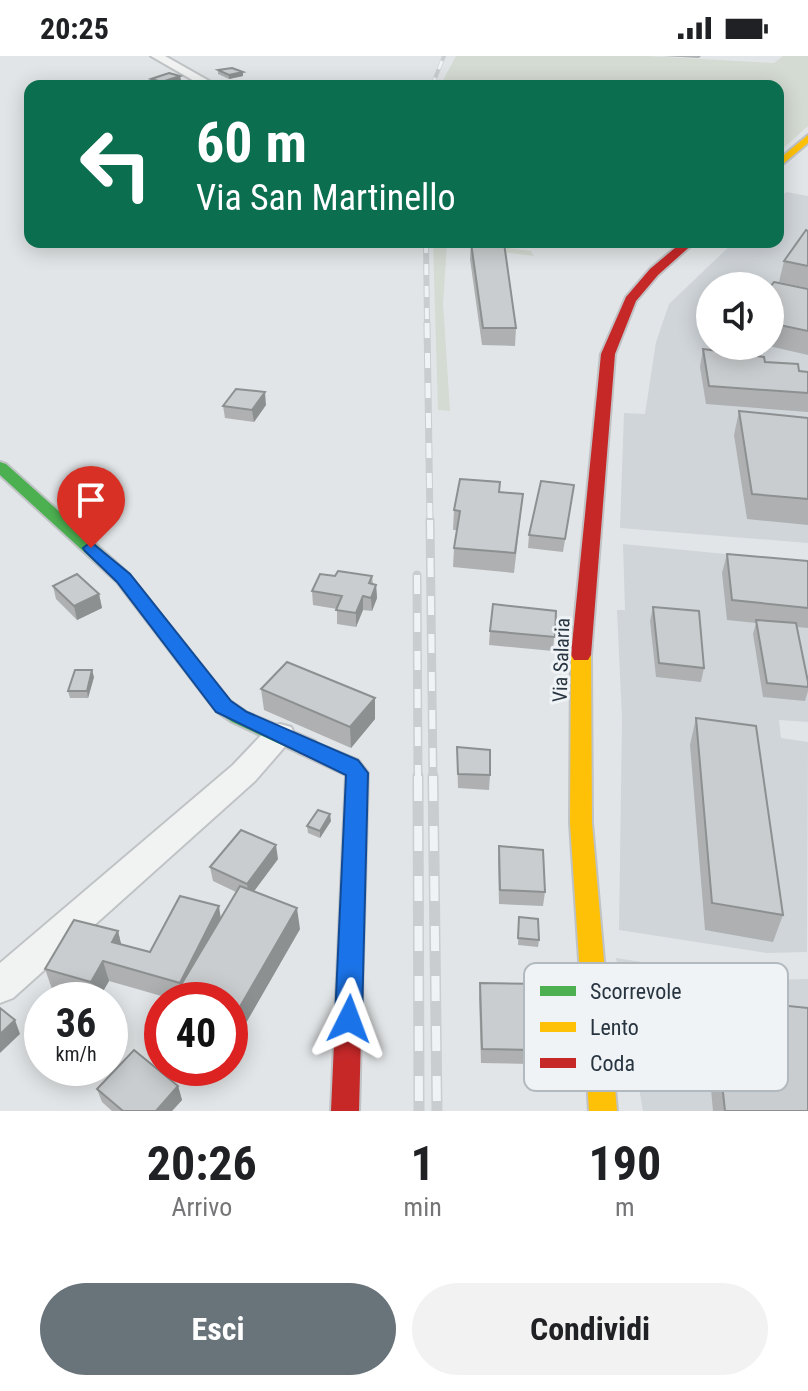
<!DOCTYPE html>
<html lang="it">
<style>
:root{--surface:#fff;--page:#f2f2f2;--text:#202124;--muted:#757577;--accent:#69737a}
body{margin:0;font-family:"Roboto Condensed",sans-serif;background:var(--page);color:var(--text);height:100vh;display:flex;flex-direction:column;font-size:30px;white-space:nowrap}
*{box-sizing:border-box;margin:0}
p{font-size:26px;color:var(--muted)}
.icon{flex:none;width:44px;height:44px;fill:none;stroke:currentColor;stroke-width:2;stroke-linecap:round;stroke-linejoin:round}
.map{position:relative;height:1055px;overflow:hidden}
.sheet{display:flex;flex-direction:column;background:var(--surface);flex:1}
.sheet>*{flex:none}
.guide{position:absolute;left:24px;top:24px;width:760px;height:168px;border-radius:16px;box-shadow:0 4px 20px #0003;background:#0b6e4f;color:#fff;overflow:hidden}
.tools{position:absolute;left:696px;top:216px;display:grid;gap:16px}
.tools a{display:grid;place-items:center;width:88px;height:88px;border-radius:50%;background:var(--surface);box-shadow:0 4px 20px #0003;font-size:40px}
.speed{position:absolute;left:24px;top:926px;display:flex;gap:16px;font-size:40px;font-weight:700;text-align:center}
.speed>*{display:grid;place-content:center;width:104px;height:104px;border-radius:50%;background:var(--surface);box-shadow:0 4px 20px #0003;line-height:1}
.speed small{font-size:20px;font-weight:400}
.speed .limit{border:12px solid #d22;background:#fff;color:#111}
.pin{position:absolute;display:grid;place-items:center;width:68px;height:68px;color:#fff;margin:-82px -34px;border-radius:50% 50% 50% 0;rotate:-45deg;box-shadow:0 0 8px #0007}
.pin .icon{rotate:45deg}
.me{position:absolute;width:88px;margin:-44px;rotate:3deg;stroke-linejoin:round;filter:drop-shadow(0 0 6px #0008)}
.turn{display:flex;align-items:center;gap:28px;height:168px;padding:0 40px;font-size:36px}
.turn .icon{width:104px;height:104px;stroke-width:2.5}
.turn b{display:block;font-size:56px;line-height:68px}
.eta{display:flex;justify-content:space-evenly;align-items:center;height:136px;text-align:center}
.eta b{font-size:48px;font-weight:700;line-height:56px}
.primary-button{display:flex;gap:16px;margin-top:auto;padding:16px 40px}
.primary-button a{flex:1;height:92px;border-radius:48px;background:var(--accent);color:#fff;font-size:32px;font-weight:700;line-height:92px;text-align:center}
.primary-button a+a{background:var(--page);color:var(--text)}
.status{display:flex;justify-content:space-between;align-items:center;height:56px;padding:0 40px;background:var(--surface);direction:ltr}
.status svg{height:22px;fill:currentColor}
.map>svg:first-child{display:block}
.built{fill:#d0d5da;fill-rule:evenodd}
.green{fill:#d4dbd2}
.lines{fill:none;stroke-linecap:round;stroke-linejoin:round}
.street-casing{stroke:#c0c3c5;stroke-width:4}
.fast-casing{stroke:#c0c3c5;stroke-width:4}
.slow-casing{stroke:#c0c3c5;stroke-width:4}
.jam-casing{stroke:#c0c3c5;stroke-width:4}
.street{fill:#f1f3f3;fill-rule:evenodd}
.fast{fill:#4caf50;fill-rule:evenodd}
.slow{fill:#ffc107;fill-rule:evenodd}
.jam{fill:#c62828;fill-rule:evenodd}
.rail-far4-casing{stroke:#cacdcf;stroke-width:4}
.rail-far3-casing{stroke:#cacdcf;stroke-width:6}
.rail-far2-casing{stroke:#cacdcf;stroke-width:7}
.rail-far1-casing{stroke:#cacdcf;stroke-width:9}
.rail-casing{stroke:#cacdcf;stroke-width:11}
.rail-far4{stroke:#eff3f6;stroke-width:3;stroke-dasharray:9;stroke-linecap:butt}
.rail-far3{stroke:#eff3f6;stroke-width:4;stroke-dasharray:11;stroke-linecap:butt}
.rail-far2{stroke:#eff3f6;stroke-width:5;stroke-dasharray:15;stroke-linecap:butt}
.rail-far1{stroke:#eff3f6;stroke-width:6;stroke-dasharray:19;stroke-linecap:butt}
.rail{stroke:#eff3f6;stroke-width:8;stroke-dasharray:25;stroke-linecap:butt}
.wall{fill:#aeb0b2}
.shaded-wall{fill:#8d9091}
.building{fill:#cacdcf;stroke:#8d9091;stroke-width:2}
.route{fill:#1a73e8;stroke:#114b97;stroke-width:2}
.labels{text-anchor:middle;stroke-width:6;stroke-linejoin:round;paint-order:stroke}
.street-label{font-size:20px;fill:#283540;stroke:#eff3f6}
.key{fill:#eff3f6;stroke:#b3babf;stroke-width:2}
.key-label{font-size:22px;fill:#283540}
</style>
<div class="status"><b>20:25</b><svg viewBox="0 0 49 12"><path d="M0 12V9h3v3zM5 12V6h3v6zM10 12V3h3v9zM15 12V0h3v12zM26 1h20v11H26zM47 4h2v5h-2z"/></svg></div>
<div class="map">
<svg width="808" height="1055" viewBox="0 0 808 1055">
<rect width="100%" height="100%" fill="#e2e5e7"/>
<!-- built -->
<g class="built">
<path d="M786 136 808 140V487L620 472 624 357 645 358 656 286 669 248 734 186H778V144ZM710 230H770V290H710Z"/>
<path d="M623 488 808 506V666L779 664 781 682 808 686 807 896 767 897 619 874 622 663 617 554H625Z"/>
<path d="M616 902 759 924 808 923V1055H643Z"/>
</g>
<!-- green -->
<g class="green">
<path d="M456 0H647L774 7 783 0H808V70L778 97V30H440Z"/>
<path d="M433 186H464L531 195 534 200 447 189 443 247 450 355 438 354Z"/>
</g>
<g class="lines">
<defs>
<g id="street">
<path d="M151 0H165L218 30H203Z"/>
<path d="M280 668 291 671 295 679 255 725 13 942 0 947V907L233 709 269 671Z"/>
</g>
<path id="fast" d="M0 406 6 408 129 518 230 645 246 656 315 685 318 691 315 697 307 699 299 697 232 666 216 655 117 526 0 419Z"/>
<g id="slow">
<path d="M808 79V87L778 112V104Z"/>
<path d="M581 592 588 594 591 599 592 767 617 1055H589L570 767 571 599 574 594Z"/>
</g>
<g id="jam">
<path d="M682 186H695L658 219 636 245 615 298 591 599 588 604H574L571 599 601 298 626 241 650 213Z"/>
<path d="M307 683 358 704 368 717 359 1055H331L346 719 299 697 296 691 299 685Z"/>
</g>
</defs>
<!-- street casing -->
<use href="#street" class="street-casing"/>
<!-- fast casing -->
<use href="#fast" class="fast-casing"/>
<!-- slow casing -->
<use href="#slow" class="slow-casing"/>
<!-- jam casing -->
<use href="#jam" class="jam-casing"/>
<!-- street -->
<use href="#street" class="street"/>
<!-- fast -->
<use href="#fast" class="fast"/>
<!-- slow -->
<use href="#slow" class="slow"/>
<!-- jam -->
<use href="#jam" class="jam"/>
<defs>
<path id="rail-far4" d="M432 30 444 0"/>
<path id="rail-far3" d="M426 186 427 269"/>
<path id="rail-far2" d="M427 267 430 466"/>
<g id="rail-far1">
<path d="M430 464 433 722"/>
<path d="M417 519 418 722"/>
</g>
<g id="rail">
<path d="M418 720 419 1055"/>
<path d="M433 720 437 1055"/>
</g>
</defs>
<!-- rail-far4 casing -->
<use href="#rail-far4" class="rail-far4-casing"/>
<!-- rail-far3 casing -->
<use href="#rail-far3" class="rail-far3-casing"/>
<!-- rail-far2 casing -->
<use href="#rail-far2" class="rail-far2-casing"/>
<!-- rail-far1 casing -->
<use href="#rail-far1" class="rail-far1-casing"/>
<!-- rail casing -->
<use href="#rail" class="rail-casing"/>
<!-- rail-far4 -->
<use href="#rail-far4" class="rail-far4"/>
<!-- rail-far3 -->
<use href="#rail-far3" class="rail-far3"/>
<!-- rail-far2 -->
<use href="#rail-far2" class="rail-far2"/>
<!-- rail-far1 -->
<use href="#rail-far1" class="rail-far1"/>
<!-- rail -->
<use href="#rail" class="rail"/>
</g>
<!-- wall -->
<g class="wall">
<path d="M662 0H701L699 2Z"/>
<path d="M218 14 243 16V20L229 23 218 18Z"/>
<path d="M151 23 181 24 162 30 151 28Z"/>
<path d="M808 175V232L779 226 784 205Z"/>
<path d="M471 187 516 272 515 290 482 289 470 203Z"/>
<path d="M770 231 808 233V299L769 290Z"/>
<path d="M703 293 808 316V356L706 348 700 311Z"/>
<path d="M266 349 254 366 225 362 223 350Z"/>
<path d="M739 355 808 362V469L747 463 734 379Z"/>
<path d="M500 436 521 457 514 517 453 511 454 492 457 474H453L454 454Z"/>
<path d="M572 442 563 496 528 492 529 479Z"/>
<path d="M727 498 808 505V572L797 571 808 626V635L805 645 763 641 753 578 756 567 727 564 722 517Z"/>
<path d="M335 520H372L373 528 376 529 377 542 372 555 363 554 356 571 337 568V553L313 549 312 535Z"/>
<path d="M53 530 99 538 102 552 77 564 56 543Z"/>
<path d="M653 551 704 612 701 626 656 621 650 565Z"/>
<path d="M556 555 553 595 489 589 490 575Z"/>
<path d="M94 621 88 642H70L68 635Z"/>
<path d="M261 633 375 642V663L351 692 264 654Z"/>
<path d="M696 662 783 859 773 886 705 874 690 689Z"/>
<path d="M457 691 490 719 489 734 458 732Z"/>
<path d="M331 765 320 782 308 777 307 770Z"/>
<path d="M499 790 545 836 543 850 499 848 498 804Z"/>
<path d="M278 803 254 835 300 873 231 993 230 944 172 943 109 925 98 944H90L52 933 45 913 118 875 121 888 150 896 221 862 236 836 213 825 210 811Z"/>
<path d="M519 861 539 884 538 891 518 889Z"/>
<path d="M480 927 548 981 545 995H531L530 1008 481 1007 479 941Z"/>
<path d="M713 942 808 1055H713L705 968Z"/>
<path d="M178 1030 182 1044 172 1055H112L102 1046 97 1033Z"/>
</g>
<!-- shaded-wall -->
<g class="shaded-wall">
<path d="M243 16V20L229 23V19Z"/>
<path d="M180 20 181 24 162 30V26Z"/>
<path d="M265 336 266 349 254 366 252 354Z"/>
<path d="M376 529 377 542 372 555 371 542Z"/>
<path d="M99 538 102 552 77 564 74 550Z"/>
<path d="M363 540V554L356 571V557Z"/>
<path d="M92 614 94 621 88 642 87 635Z"/>
<path d="M375 642V663L351 692 350 671Z"/>
<path d="M330 758 331 765 320 782V775Z"/>
<path d="M276 789 278 803 249 842 247 828Z"/>
<path d="M219 850 222 871 184 944 180 927Z"/>
<path d="M297 852 300 873 231 993 230 968Z"/>
<path d="M118 875 123 896 112 886Z"/>
<path d="M103 905 109 925 98 944H96L91 926Z"/>
<path d="M15 964 20 978 0 997V978Z"/>
<path d="M178 1030 182 1044 172 1055H156Z"/>
</g>
<!-- building -->
<g class="building">
<path d="M232 12 243 16 229 19 218 14Z"/>
<path d="M169 17 180 20 162 26 151 23Z"/>
<path d="M806 174 808 175V210L784 205Z"/>
<path d="M471 187H504L516 272H483Z"/>
<path d="M774 226 808 233V275L770 267V231Z"/>
<path d="M703 293 764 301 765 306 798 308 799 315 808 316V337L709 330Z"/>
<path d="M236 333 265 336 252 354 223 350Z"/>
<path d="M739 355 808 362V443L752 438Z"/>
<path d="M460 423 500 426 499 436 523 438 515 497 454 492 460 455 454 454Z"/>
<path d="M541 425 574 429 565 483 529 479Z"/>
<path d="M727 498 808 505V552L732 544Z"/>
<path d="M338 515 372 520 369 527 376 529 371 542 363 540 356 557 336 554 342 540 312 535 320 518 335 520Z"/>
<path d="M77 518 99 538 74 550 53 530Z"/>
<path d="M493 548 556 555 555 581 490 575Z"/>
<path d="M653 551 699 555 704 612 659 607Z"/>
<path d="M756 564 796 567 808 626V631L767 627Z"/>
<path d="M287 606 375 642 350 671 261 633Z"/>
<path d="M75 614H92L87 635H68Z"/>
<path d="M696 662 756 670 783 859 712 847Z"/>
<path d="M457 691 490 694V719L458 718Z"/>
<path d="M318 754 330 758 320 775 307 770Z"/>
<path d="M241 774 276 789 247 828 210 811Z"/>
<path d="M499 790 543 794 545 836 500 834Z"/>
<path d="M240 830 297 852 230 968V944H172Z"/>
<path d="M180 840 219 850 180 927 103 905 91 926 45 913 74 864 118 875 112 886 150 896Z"/>
<path d="M519 861 538 863 539 884 518 882Z"/>
<path d="M480 927 543 928 548 981H531L532 994 482 993Z"/>
<path d="M713 942 808 952V1055H725Z"/>
<path d="M0 952 15 964 0 978Z"/>
<path d="M134 994 178 1030 156 1055H123L97 1033Z"/>
</g>
<!-- route -->
<path class="route" d="M91 486 130 518 231 645 247 656 358 704 368 717 362 963 358 972 349 975 339 972 335 963 346 719 216 656 117 526 85 495 83 492Z"/>
<g class="labels">
<!-- street labels -->
<g class="street-label">
<text transform="translate(561 604) rotate(-88)" y="7">Via Salaria</text>
</g>
</g>
<!-- legend -->
<rect x="524" y="907" width="264" height="128" rx="12" class="key"/>
<rect x="540" y="930" width="36" height="10" fill="#4caf50"/>
<rect x="540" y="966" width="36" height="10" fill="#ffc107"/>
<rect x="540" y="1002" width="36" height="10" fill="#c62828"/>
<g class="key-label">
<text x="590" y="943">Scorrevole</text>
<text x="590" y="979">Lento</text>
<text x="590" y="1015">Coda</text>
</g>
</svg>
<div class="tools">
<a><svg class="icon" aria-label="sound" viewBox="0 0 24 24"><path d="M4 9h4l5-4v14l-5-4H4zM17 9q2 3 0 6"/></svg></a>
</div>
<div class="speed"><div>36<small>km/h</small></div><div class="limit">40</div></div>
<div class="pin" style="left:91px;top:492px;background:#d93025"><svg class="icon" aria-label="arrive" viewBox="0 0 24 24"><path d="M6 21V4h12l-3 4 3 4H6"/></svg></div>
<svg class="me" style="left:349px;top:963px" viewBox="-20 -20 40 40"><path d="M0-17L14 15 0 8-14 15z" fill="#1a73e8" stroke="#fff" stroke-width="4"/></svg>
<div class="guide">
<div class="turn"><svg class="icon" aria-label="left" viewBox="0 0 24 24"><path d="M17 20v-9H6M10 6l-5 5 5 5"/></svg><div><b>60 m</b>Via San Martinello</div></div>
</div>
</div>
<section class="sheet">
<div class="eta">
<div><b>20:26</b><p>Arrivo</p></div>
<div><b>1</b><p>min</p></div>
<div><b>190</b><p>m</p></div>
</div>
<div class="primary-button"><a>Esci</a><a>Condividi</a></div>
</section>
